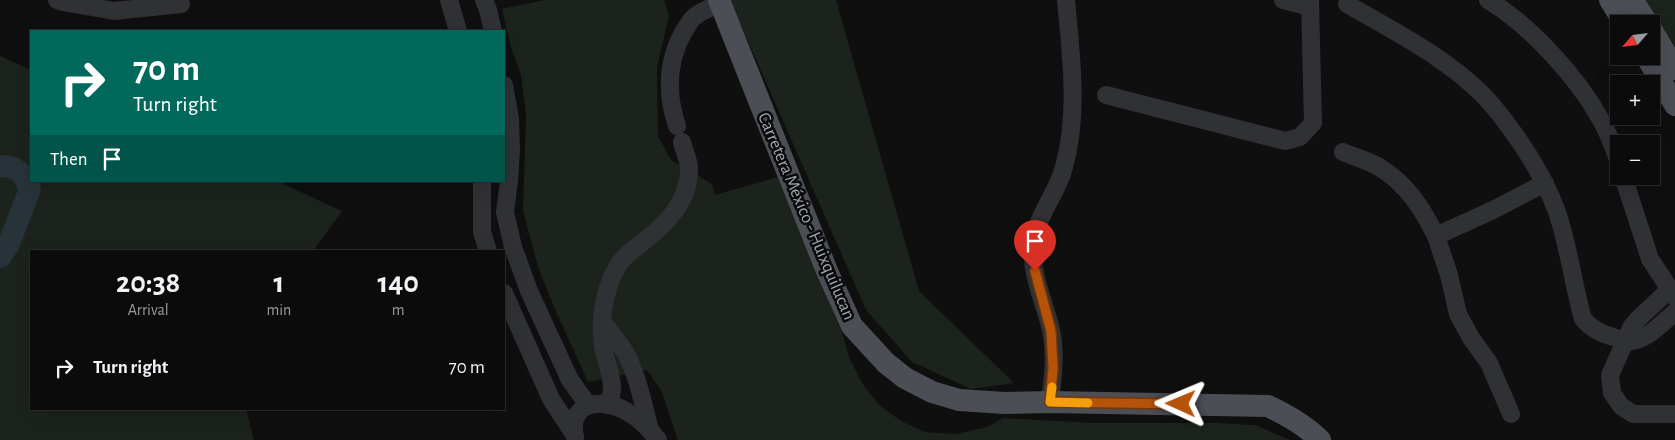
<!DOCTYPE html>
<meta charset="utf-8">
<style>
:root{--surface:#0b0b0c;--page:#141415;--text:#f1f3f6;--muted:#9a9b9d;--line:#2b2b2d}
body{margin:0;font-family:"Alegreya Sans",sans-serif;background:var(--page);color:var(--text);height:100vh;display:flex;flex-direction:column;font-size:19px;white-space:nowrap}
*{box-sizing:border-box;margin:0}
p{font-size:16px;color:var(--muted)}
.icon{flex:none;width:28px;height:28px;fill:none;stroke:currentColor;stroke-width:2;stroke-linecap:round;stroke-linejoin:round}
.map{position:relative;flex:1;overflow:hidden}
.panel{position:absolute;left:30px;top:250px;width:475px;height:160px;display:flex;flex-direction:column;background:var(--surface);border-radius:0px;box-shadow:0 5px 20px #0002,0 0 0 1px var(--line)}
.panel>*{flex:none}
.top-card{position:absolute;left:30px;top:30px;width:475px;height:152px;border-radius:0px;box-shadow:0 5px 20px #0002,0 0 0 1px var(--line);background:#00695c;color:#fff;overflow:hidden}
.needle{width:32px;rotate:242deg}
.controls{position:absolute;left:1610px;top:15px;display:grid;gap:10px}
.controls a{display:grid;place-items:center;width:50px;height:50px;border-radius:0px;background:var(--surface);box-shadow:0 5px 20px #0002,0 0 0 1px var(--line);font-size:25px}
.pin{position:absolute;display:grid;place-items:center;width:42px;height:42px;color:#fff;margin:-51px -21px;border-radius:50% 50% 50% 0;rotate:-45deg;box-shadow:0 0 5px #0007}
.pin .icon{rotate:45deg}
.me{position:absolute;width:55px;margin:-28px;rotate:271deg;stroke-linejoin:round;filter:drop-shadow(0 0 4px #0008)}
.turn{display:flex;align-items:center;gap:18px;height:105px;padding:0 20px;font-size:22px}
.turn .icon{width:65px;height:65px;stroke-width:2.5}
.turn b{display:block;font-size:35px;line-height:42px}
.then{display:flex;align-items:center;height:48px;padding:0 20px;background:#0003;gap:10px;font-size:19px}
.eta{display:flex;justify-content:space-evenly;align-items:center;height:85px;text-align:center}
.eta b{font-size:30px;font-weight:600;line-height:35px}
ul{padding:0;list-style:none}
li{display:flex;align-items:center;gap:15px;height:65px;padding:0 20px}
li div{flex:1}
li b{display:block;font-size:19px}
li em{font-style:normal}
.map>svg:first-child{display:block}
.green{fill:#1b231c}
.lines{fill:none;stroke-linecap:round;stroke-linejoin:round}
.river{stroke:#283339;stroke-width:22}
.minor{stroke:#303135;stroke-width:18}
.major{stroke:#4c4e55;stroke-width:22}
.route-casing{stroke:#753606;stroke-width:12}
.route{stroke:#b45309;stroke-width:9}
.slow{stroke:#f59e0b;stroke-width:9}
.labels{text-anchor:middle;stroke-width:5;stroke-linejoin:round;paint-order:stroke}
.street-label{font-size:18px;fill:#9fa6b2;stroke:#0a0a0b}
</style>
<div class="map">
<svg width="1675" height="440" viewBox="0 0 1675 440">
<rect width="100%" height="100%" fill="#0f0f10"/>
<!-- green -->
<g class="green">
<path d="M545 0H664L669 16 657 68 658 136 671 160 712 184 715 195 778 177 818 277 841 329 849 357 862 383 879 405 901 421 925 432 956 434 987 427 1003 418 1095 423H1217L1255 425 1290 440H678L662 392 647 370 588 382 554 307 538 267 523 211 526 115 521 75 511 48 502 9Z"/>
<path d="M730 0H836L919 291 1014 383 971 389 912 362 866 310Z"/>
<path d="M1644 0H1675V46Z"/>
<path d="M0 56 31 70V181H277L342 211 313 251H31V409H246L254 440H0Z"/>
</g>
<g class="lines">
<!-- river -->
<path class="river" d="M0 166C19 166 22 173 30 189L8 246 0 257"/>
<!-- minor -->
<g class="minor">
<path d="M57 0 63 2 114 11 181 4"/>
<path d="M449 0 458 31"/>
<path d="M484 0 488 10 493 31"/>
<path d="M1283 0 1310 7"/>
<path d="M1488 0C1530 25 1578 78 1601 120 1609 134 1614 148 1619 163"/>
<path d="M1347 4C1395 32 1446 57 1485 97 1498 111 1509 126 1520 142 1535 164 1548 187 1557 212 1569 247 1573 284 1583 319 1591 328 1598 332 1610 336 1614 337 1620 340 1625 341 1644 344 1662 323 1675 312"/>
<path d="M504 85 510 119 511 150 509 181 505 212 513 247 529 291 570 380 588 405"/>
<path d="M1106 95 1285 141 1300 137 1313 123 1310 0"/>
<path d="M677 126C666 93 667 61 684 31 687 27 689 22 693 18 701 11 711 7 721 4"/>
<path d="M1343 152C1355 157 1369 161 1379 167 1407 184 1422 208 1436 236L1493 210 1545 183"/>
<path d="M1623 176 1650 259 1675 297"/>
<path d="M482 181V232L488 251"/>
<path d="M1436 236 1449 275 1458 314 1471 338 1489 363 1511 414"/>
<path d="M1669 290 1638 319 1632 326 1610 375 1612 393 1621 406 1633 414H1675"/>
<path d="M504 293 551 399 574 434"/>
<path d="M602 320C609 331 618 341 625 352 638 376 643 404 650 430"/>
<path d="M1050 402C1053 378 1056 353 1051 330 1045 303 1031 276 1033 248 1034 218 1057 195 1064 167 1079 113 1071 55 1066 0"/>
<path d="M607 405C609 401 612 395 612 390 613 375 605 361 603 346 600 322 603 297 613 275 619 260 631 251 643 242 667 223 690 201 689 167 688 159 684 150 682 142"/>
<path d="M575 437C567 402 602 397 626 411 639 418 649 428 658 440"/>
</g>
<!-- major -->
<g class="major">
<path d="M719 0 827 271 852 326 886 363 905 378 932 392 959 400 1005 403 1050 402 1268 406C1287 415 1305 425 1320 440"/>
<path d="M1610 0 1625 24"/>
<path d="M1632 0 1648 24"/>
<path d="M1651 29 1675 69"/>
<path d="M1646 56 1675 105"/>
</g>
</g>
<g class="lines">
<defs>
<path id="route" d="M1035 271 1051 331 1053 368 1050 402 1181 404"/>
</defs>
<!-- route casing -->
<use href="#route" class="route-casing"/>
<!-- route -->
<use href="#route" class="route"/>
<!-- slow -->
<path class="slow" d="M1052 387 1050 402 1088 403"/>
</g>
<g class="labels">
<!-- street labels -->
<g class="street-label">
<text transform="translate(807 216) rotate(67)" y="6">Carretera México - Huixquilucan</text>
</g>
</g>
</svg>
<div class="controls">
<a><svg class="needle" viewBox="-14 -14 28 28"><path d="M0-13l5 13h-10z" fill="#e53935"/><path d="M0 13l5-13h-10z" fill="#9a9b9d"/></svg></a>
<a>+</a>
<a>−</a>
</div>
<div class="pin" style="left:1035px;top:271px;background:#d93025"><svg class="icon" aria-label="arrive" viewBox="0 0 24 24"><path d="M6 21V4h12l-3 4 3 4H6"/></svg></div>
<svg class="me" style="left:1181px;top:404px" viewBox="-20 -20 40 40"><path d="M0-17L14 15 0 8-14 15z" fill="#b45309" stroke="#fff" stroke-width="4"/></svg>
<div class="top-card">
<div class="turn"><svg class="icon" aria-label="right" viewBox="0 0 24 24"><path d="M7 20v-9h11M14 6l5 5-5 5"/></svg><div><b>70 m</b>Turn right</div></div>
<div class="then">Then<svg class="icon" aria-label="arrive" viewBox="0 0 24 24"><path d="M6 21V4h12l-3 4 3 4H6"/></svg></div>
</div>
<section class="panel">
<div class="eta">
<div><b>20:38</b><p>Arrival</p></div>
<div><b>1</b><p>min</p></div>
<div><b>140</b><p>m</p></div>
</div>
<ul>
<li><svg class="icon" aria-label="right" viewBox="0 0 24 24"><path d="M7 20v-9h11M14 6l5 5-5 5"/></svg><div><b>Turn right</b></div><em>70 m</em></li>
</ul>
</section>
</div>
